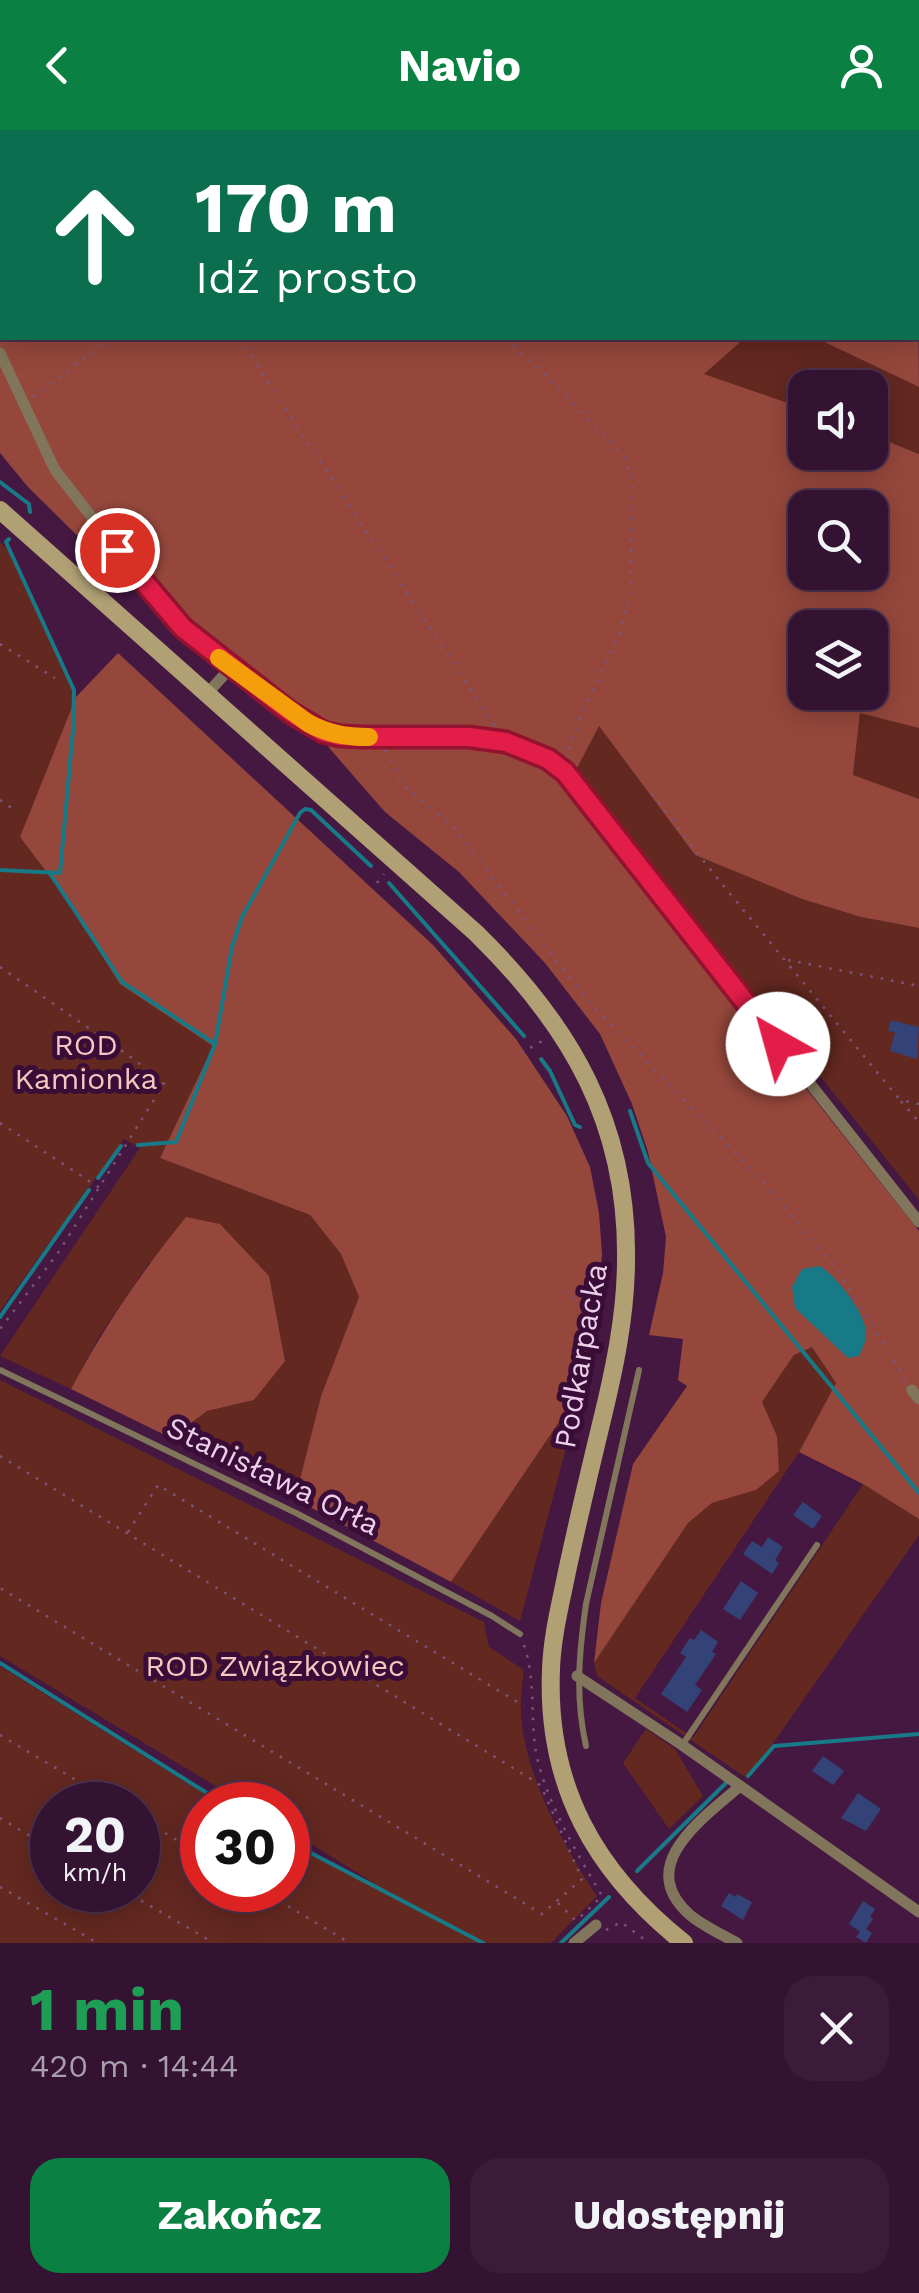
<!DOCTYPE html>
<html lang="pl">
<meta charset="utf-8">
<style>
:root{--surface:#341232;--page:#3c1b3a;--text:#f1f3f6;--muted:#a99eac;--line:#4e324d;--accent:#0b8043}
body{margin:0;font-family:"Work Sans",sans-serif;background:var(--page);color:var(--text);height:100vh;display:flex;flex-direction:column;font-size:38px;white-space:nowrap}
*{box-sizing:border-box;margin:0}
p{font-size:32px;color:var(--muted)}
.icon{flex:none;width:55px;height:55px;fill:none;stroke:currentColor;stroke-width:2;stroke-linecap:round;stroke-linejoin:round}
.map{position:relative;height:1813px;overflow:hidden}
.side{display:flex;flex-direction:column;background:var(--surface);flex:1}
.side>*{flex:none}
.guide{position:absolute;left:0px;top:0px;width:920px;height:210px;box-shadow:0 5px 25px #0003,0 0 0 2px var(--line);background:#0b6e4f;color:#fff;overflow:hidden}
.fabs{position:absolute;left:788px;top:240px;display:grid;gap:20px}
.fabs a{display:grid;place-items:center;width:100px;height:100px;border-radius:20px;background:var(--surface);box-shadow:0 5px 25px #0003,0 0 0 2px var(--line);font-size:50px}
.speed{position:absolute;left:30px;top:1652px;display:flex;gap:20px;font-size:50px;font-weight:700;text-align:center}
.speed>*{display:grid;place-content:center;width:130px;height:130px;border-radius:50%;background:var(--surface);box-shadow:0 5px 25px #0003,0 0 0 2px var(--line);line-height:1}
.speed small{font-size:25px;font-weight:400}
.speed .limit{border:15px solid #d22;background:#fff;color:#111}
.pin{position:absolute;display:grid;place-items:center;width:85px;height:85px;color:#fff;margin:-42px;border:5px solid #fff;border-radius:50%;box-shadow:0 2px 10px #0007}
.me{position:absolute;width:110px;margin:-55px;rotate:322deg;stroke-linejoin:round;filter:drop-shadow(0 0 8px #0008)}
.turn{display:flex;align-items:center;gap:35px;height:210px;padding:0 30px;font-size:45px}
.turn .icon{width:130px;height:130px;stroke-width:2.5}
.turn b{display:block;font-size:70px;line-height:85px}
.round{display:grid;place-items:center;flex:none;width:105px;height:105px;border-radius:30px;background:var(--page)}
.overview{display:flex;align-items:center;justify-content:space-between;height:170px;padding:0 30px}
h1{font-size:60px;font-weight:700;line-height:75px;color:#1e9e55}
.button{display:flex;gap:20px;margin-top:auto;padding:20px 30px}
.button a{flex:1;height:115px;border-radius:30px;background:var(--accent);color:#fff;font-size:40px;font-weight:700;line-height:115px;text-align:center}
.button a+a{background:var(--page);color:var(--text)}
header{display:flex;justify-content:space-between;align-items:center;height:130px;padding:0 30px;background:var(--accent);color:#fff;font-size:45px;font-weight:700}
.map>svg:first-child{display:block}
.green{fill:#632820;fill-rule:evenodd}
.forest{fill:#95473c;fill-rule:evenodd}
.water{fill:#187987}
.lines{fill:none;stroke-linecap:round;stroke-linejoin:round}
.stream{stroke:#187987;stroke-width:4}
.building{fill:#334277}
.path{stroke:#7c5579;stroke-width:2.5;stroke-dasharray:2.5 8;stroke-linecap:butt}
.service{stroke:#81765b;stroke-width:6}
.minor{stroke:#81765b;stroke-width:11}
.secondary{stroke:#b0a074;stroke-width:18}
.route-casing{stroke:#92132f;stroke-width:25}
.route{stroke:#e11d48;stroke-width:18}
.slow{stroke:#f59e0b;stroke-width:18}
.labels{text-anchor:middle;stroke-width:10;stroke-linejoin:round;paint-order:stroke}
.park-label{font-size:30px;fill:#f6c7bf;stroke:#3a0d38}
.street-label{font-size:30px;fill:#eccfe9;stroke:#3a0d38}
</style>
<header><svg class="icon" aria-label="back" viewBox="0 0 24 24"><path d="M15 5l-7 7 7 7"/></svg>Navio<svg class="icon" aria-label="person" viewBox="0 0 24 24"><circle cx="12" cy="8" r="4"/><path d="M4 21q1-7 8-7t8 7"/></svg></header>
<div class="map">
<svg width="919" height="1813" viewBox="0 0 919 1813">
<rect width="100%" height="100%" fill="#451842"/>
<!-- green -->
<g class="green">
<path d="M745 208H816L919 257V324L870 304V258H805V279L703 244Z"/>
<path d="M0 412 7 418 76 567 20 707 64 764 194 902 213 916 160 1028 310 1085 341 1124 359 1167 321 1266 295 1369 171 1308 207 1281 254 1270 285 1230 269 1146 149 1133 100 1205 71 1259 0 1226 140 1018 124 1009 0 1181Z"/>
<path d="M860 582 919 598V669L853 646Z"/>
<path d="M598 595 695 725 802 769 861 787 919 798V1070L708 806 577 638Z"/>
<path d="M813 1216 836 1253 799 1322 635 1568 693 1608 863 1354 919 1389V1405L748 1649 597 1546 594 1533 688 1393 712 1373 756 1360 777 1306 762 1272 794 1225Z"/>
<path d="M0 1250 484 1492 489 1517 524 1540C523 1550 521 1561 521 1571 518 1632 563 1717 597 1766L551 1813H0V1536L222 1675H202V1760H288V1713L376 1754 288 1700V1675H247L0 1526ZM138 1675V1760H52V1675Z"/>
<path d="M582 1258 520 1491 451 1452Z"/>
<path d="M646 1599 675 1619 703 1666 669 1699 623 1633Z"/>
</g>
<!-- forest -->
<g class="forest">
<path d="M0 0H454L450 2H2V208H745L704 244 805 279V322H870V304L919 324V598L860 583 853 645 919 669V798L861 787 802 769 695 725 599 596 577 638 539 622 919 1101V1389L863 1354 799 1322 836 1253 812 1217 794 1225 762 1272 777 1306 779 1341 756 1360 712 1373 688 1393 594 1533 601 1473 633 1334 687 1256 678 1250 683 1209 649 1205 663 1143 666 1107 648 1022 632 974 600 904 545 833 459 742 385 682 330 619 310 585 201 507 120 418 116 428 119 436 114 442 28 357 0 323ZM805 378H870V442H805ZM805 498H870V562H805Z"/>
<path d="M918 147 919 257 816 208H918Z"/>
<path d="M118 523 433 815 516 909 567 986 590 1037 599 1083 602 1124 598 1168 582 1258 451 1452 295 1369 321 1266 359 1167 341 1124 310 1085 160 1028 213 916 120 854 64 765 20 707 76 567Z"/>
<path d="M186 1087 220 1094 269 1146 285 1231 254 1270 207 1281 171 1308 71 1259C105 1195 140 1144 186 1087Z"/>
</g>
<!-- water -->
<path class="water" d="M820 1136C836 1146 865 1182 866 1202 867 1210 862 1219 859 1226L848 1228 795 1178 792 1157 802 1139Z"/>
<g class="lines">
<!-- stream -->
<g class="stream">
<path d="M0 352 29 374 30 382"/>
<path d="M0 740 60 743 73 600 74 560 6 412 9 409"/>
<path d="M49 742 122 852 215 914"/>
<path d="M389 753 524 906"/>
<path d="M541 929 550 941 575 995 580 997"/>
<path d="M630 981 648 1033 919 1363"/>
<path d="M138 1015 176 1012 215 914 232 817 242 787 300 683 305 679 311 680 371 736"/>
<path d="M98 1048 121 1016"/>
<path d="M0 1187 89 1060"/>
<path d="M0 1533 226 1675"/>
<path d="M748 1646 774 1616 919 1604"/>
<path d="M288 1711 483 1813"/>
<path d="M637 1741 726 1653"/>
<path d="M561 1813 609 1767"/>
</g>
</g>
<!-- building -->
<g class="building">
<path d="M891 890 919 897 917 929 890 921 895 902 888 901Z"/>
<path d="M803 1372 822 1386 813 1399 793 1385Z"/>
<path d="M768 1407 783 1417 775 1430 779 1433 772 1444 743 1424 752 1411 762 1417Z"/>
<path d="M741 1451 758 1463 740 1490 723 1479Z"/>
<path d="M701 1500 718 1512 712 1522 716 1524 695 1555 702 1560 687 1582 661 1564 686 1527 680 1523 690 1508 694 1510Z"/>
<path d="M823 1626 844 1641 833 1655 812 1641Z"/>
<path d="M858 1663 881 1679 866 1701 841 1688Z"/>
<path d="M729 1763 736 1767 737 1764 752 1772 743 1790 721 1776Z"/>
<path d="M863 1771 875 1779 870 1787 873 1789 866 1799 872 1803 866 1813 856 1807 860 1802 849 1794Z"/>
</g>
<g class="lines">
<!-- path -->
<g class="path">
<path d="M169 0 170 2"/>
<path d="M355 0 356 2"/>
<path d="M106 2 108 0"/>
<path d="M0 157 2 153"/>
<path d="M239 208 496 598"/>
<path d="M505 208 549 249 623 325 633 349 630 465 619 505 580 588 567 626"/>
<path d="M33 267 111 208"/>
<path d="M0 514 55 548"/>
<path d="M385 620 402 654 454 698 587 870 758 1046 839 1142 906 1250"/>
<path d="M652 664 713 743 900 970"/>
<path d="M0 670 13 679"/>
<path d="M377 753 384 744"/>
<path d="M788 830 919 856"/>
<path d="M0 837 135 930 164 954 58 1123 0 1199"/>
<path d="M521 923 546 909"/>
<path d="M919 974 900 970 919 992"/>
<path d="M0 993 100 1058"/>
<path d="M564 1162 587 1176 607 1181"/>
<path d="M0 1326 536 1652 541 1656 582 1749 542 1784 0 1458"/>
<path d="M128 1402 158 1355 524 1576"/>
<path d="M524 1515C535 1546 531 1584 535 1616 542 1665 577 1723 602 1766L576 1791"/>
<path d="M0 1605 118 1675"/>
<path d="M138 1687 202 1725"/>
<path d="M0 1688 52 1719"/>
<path d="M0 1757 98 1813"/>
<path d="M123 1760 214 1813"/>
<path d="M261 1760 350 1813"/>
<path d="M558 1773 577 1792"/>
<path d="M606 1800 621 1792 649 1813"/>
</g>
<!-- service -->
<g class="service">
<path d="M0 1240 298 1384 492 1486 520 1504"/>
<path d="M683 1614 817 1415"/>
<path d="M586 1616C575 1567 579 1523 586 1474L639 1240"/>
</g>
<!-- minor -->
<g class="minor">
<path d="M0 223 55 340 137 445 183 498 290 583 323 601 340 606C415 611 502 591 565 642L919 1092"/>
<path d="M207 564 231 537"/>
<path d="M912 1260 919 1269"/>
<path d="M577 1546 682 1615 919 1782"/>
<path d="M574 1813 596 1795"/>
<path d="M737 1813C721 1804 703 1796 690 1785 633 1735 705 1687 740 1656"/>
</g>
<!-- secondary -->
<path class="secondary" d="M0 380 476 803C571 896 628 994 626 1130 626 1185 614 1241 601 1294 588 1348 575 1402 564 1456 558 1484 552 1511 551 1539 546 1656 595 1742 684 1813"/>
</g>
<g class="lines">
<defs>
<path id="route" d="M117 420 183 498 290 582 323 602 340 606 361 607H469L506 612 548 629 565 642 778 914"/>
</defs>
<!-- route casing -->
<use href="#route" class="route-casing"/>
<!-- route -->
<use href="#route" class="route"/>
<!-- slow -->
<path class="slow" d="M219 528 308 593C328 604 346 607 369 607"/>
</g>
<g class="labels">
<!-- park labels -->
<g class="park-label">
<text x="86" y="925">ROD<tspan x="86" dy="34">Kamionka</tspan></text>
<text x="275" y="1546">ROD Związkowiec</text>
</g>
<!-- street labels -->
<g class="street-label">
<text transform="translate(581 1226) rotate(-80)" y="10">Podkarpacka</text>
<text transform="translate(273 1346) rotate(26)" y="10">Stanisława Orła</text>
</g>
</g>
</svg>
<div class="fabs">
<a><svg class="icon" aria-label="sound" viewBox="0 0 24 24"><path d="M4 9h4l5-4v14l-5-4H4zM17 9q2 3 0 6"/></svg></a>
<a><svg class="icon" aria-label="search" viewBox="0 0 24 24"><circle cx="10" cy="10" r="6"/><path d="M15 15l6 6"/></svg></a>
<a><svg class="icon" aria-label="layers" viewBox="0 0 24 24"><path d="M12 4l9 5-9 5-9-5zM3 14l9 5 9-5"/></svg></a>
</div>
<div class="speed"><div>20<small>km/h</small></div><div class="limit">30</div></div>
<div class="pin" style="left:117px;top:420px;background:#d93025"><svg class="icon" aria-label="arrive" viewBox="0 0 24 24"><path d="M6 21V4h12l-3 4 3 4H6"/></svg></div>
<svg class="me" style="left:778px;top:914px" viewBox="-20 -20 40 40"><circle r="19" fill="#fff"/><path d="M0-13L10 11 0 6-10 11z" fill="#e11d48"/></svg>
<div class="guide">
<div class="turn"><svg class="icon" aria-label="ahead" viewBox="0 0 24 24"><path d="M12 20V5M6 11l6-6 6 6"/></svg><div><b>170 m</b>Idź prosto</div></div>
</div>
</div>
<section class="side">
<div class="overview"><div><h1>1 min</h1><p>420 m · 14:44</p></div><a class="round"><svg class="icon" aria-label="close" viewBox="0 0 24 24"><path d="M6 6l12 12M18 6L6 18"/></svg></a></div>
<div class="button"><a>Zakończ</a><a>Udostępnij</a></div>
</section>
